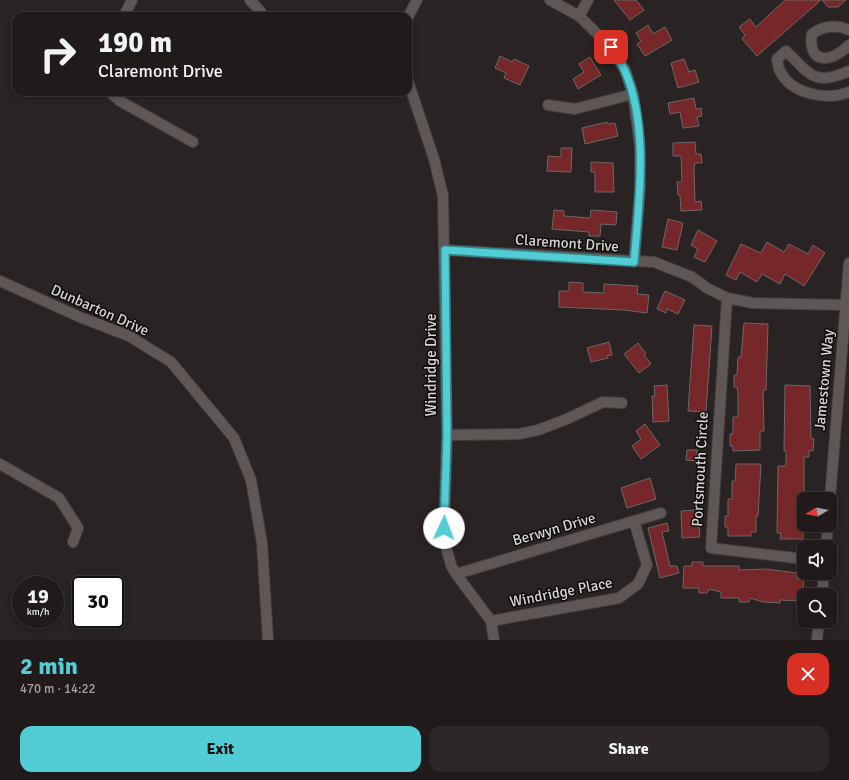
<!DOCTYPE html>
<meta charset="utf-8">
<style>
:root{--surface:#201a1a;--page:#2d2727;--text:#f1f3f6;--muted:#a2a1a2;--line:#3d3839;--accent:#52ccd5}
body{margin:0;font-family:Signika,sans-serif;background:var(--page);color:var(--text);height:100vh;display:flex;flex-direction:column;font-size:15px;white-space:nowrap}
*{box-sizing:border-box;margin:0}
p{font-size:13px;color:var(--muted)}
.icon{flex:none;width:22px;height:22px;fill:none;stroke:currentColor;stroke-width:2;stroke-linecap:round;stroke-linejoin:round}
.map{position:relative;height:640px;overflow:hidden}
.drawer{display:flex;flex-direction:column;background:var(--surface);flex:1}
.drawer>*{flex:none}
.top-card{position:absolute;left:12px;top:12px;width:400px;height:84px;border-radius:12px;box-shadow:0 2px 6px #0003,0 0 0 1px var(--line);background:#201a1a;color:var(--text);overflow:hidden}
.needle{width:26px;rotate:260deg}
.controls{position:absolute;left:797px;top:492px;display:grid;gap:8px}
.controls a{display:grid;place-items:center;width:40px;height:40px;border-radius:8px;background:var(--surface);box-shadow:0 2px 6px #0003,0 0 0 1px var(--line);font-size:20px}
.speed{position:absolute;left:12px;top:576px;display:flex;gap:8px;font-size:20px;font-weight:700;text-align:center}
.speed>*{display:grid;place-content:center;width:52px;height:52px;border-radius:50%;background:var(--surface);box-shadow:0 2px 6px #0003,0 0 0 1px var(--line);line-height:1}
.speed small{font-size:10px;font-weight:400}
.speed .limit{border:2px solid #111;border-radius:6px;background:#fff;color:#111}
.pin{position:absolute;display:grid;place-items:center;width:34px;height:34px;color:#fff;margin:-17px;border-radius:8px;box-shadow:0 2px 6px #0006}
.me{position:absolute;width:44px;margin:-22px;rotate:2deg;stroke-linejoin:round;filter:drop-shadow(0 0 3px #0008)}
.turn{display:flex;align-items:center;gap:14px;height:84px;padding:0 20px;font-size:18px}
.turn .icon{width:52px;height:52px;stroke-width:2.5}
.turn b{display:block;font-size:28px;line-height:34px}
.round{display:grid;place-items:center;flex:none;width:42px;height:42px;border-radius:12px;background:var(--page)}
.head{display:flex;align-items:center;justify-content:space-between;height:68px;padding:0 20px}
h1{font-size:24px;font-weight:800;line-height:30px;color:var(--accent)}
.cta{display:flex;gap:8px;margin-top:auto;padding:8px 20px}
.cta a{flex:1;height:46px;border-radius:12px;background:var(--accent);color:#111;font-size:16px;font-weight:800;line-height:46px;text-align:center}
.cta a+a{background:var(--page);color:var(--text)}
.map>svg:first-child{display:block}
.building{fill:#762729;stroke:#6f6767}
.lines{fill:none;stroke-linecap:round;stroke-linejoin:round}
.minor-casing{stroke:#454040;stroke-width:12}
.minor{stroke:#5f5756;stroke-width:10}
.route-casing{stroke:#35858a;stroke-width:10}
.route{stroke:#52ccd5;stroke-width:7}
.labels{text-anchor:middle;stroke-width:3;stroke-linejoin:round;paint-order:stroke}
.street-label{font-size:15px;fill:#d8d3d3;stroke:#100d0d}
</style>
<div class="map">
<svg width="849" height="640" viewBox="0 0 849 640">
<rect width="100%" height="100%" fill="#2a2323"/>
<!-- building -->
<g class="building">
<path d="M614 0H636L644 10 630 20Z"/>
<path d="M785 0H821L757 56 742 39 745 35 739 27 750 19 756 27Z"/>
<path d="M822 0H846L838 7H828Z"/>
<path d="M648 25 653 34 665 27 672 40 645 56 637 44 641 41 636 33Z"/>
<path d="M500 56 512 62 514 59 529 66 520 85 504 78 506 73 495 68Z"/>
<path d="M590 57 601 75 578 89 573 79 584 72 579 64Z"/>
<path d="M684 59 689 72 695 70 699 82 678 88 671 63Z"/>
<path d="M694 98 696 109 701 108 702 116 697 117 699 126 683 128 680 112 670 114 668 103Z"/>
<path d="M607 122 608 124 615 123 618 136 585 144 582 128Z"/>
<path d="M695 142 696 154H701L702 163H695L694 168 695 202 701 201 702 210 681 211 680 195H678L677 182H682L681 156H673V143Z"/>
<path d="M561 148H572L571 172 547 171 548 156 561 157Z"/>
<path d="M591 162 613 163 614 192H595V172H591Z"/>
<path d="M554 210 564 211V216L590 218 591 210 617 212 616 225 601 224 600 236H589V232L552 229Z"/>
<path d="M668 219 683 223 677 250 662 247Z"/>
<path d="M698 230 717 241 705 262 694 257 698 249 691 245Z"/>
<path d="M767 242 784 252 789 244 808 254 813 245 825 253 804 286 785 274 780 284 762 274 757 282 740 272 736 280 726 275 741 244 761 253Z"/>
<path d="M569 282 583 283V292L604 293V284L638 286 637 294 649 295 647 313 624 310 559 307V291H569Z"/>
<path d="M665 291 685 300 678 314 667 309 666 313 657 309Z"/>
<path d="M744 323 768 324 766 390H763L764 431H760V450L733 451V446H730V434H733V417H738V395L737 387H734V375H737L738 357H741Z"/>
<path d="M694 325 712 326 706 412 688 411Z"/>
<path d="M609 342 612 355 607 356 608 358 591 362 587 348Z"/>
<path d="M638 343 646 354 644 355 651 364 639 373 624 354Z"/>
<path d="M667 385 669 421 653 422 652 396H655L654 386Z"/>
<path d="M785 385 810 386 811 439H814L813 451 809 450V457H804V525H808L807 532H803V539H780L781 533H777L778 466H786V451H784Z"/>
<path d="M645 424 660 445 641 459 632 446 641 439 636 431Z"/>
<path d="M687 450H697L696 461 686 460Z"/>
<path d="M736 464H761L758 516H756V532H751V536H728V527H725V516H728V499H732V481H735Z"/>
<path d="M650 478 656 499 627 508 621 488Z"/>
<path d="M698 510 700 537 682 538 681 511Z"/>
<path d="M667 523 669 531 662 532 670 566H677L679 573 660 578 648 528Z"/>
<path d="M692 562H703V566H739V570L766 569 797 573V579H804L802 601 780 600V603L763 602 750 598 749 602H739V598H721V592L709 589 707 593H699V588H683L684 566H692Z"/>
</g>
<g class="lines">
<defs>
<g id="minor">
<path d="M250 0 261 12 262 16"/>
<path d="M550 0 579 16 611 47 625 70 633 94 640 147V189L634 262"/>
<path d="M124 16 132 0"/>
<path d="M579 16 588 0"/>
<path d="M408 17 417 0"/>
<path d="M849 30C837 24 823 26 812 34 807 65 832 63 849 45"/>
<path d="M849 71C814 87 810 74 786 51L777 59C778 63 778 68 780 71 791 94 827 101 849 92"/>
<path d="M408 81 434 159 443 196 447 435 444 528 446 547 451 565 456 574 491 621 494 640"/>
<path d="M110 92 120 101 193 142"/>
<path d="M548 105 575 109 633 94"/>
<path d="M445 250 654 262 692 277 707 288 727 298 753 303 845 305"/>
<path d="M0 281 82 318 129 336 171 362 234 438 251 480 262 543 268 640"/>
<path d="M727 298 711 548 804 559"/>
<path d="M447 435 519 434 538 430 567 419 603 402 622 403"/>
<path d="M0 464 59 498 78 528 73 542"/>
<path d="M830 499 849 263"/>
<path d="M826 547 828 525"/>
<path d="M456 574 661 513"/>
<path d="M822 595 824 573"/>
<path d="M491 621 619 598 638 584 647 565 634 521"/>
<path d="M817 640 819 621"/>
</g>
</defs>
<!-- minor casing -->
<use href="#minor" class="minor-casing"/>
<!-- minor -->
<use href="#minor" class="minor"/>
</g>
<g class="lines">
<defs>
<path id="route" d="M444 528 447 435 445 250 634 262C639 203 649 126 625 71 621 63 616 55 611 47"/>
</defs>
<!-- route casing -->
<use href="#route" class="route-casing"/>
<!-- route -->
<use href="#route" class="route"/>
</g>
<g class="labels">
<!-- street labels -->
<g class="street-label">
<text transform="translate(567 243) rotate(4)" y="5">Claremont Drive</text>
<text transform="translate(100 310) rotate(24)" y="5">Dunbarton Drive</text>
<text transform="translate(431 365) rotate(-90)" y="5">Windridge Drive</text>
<text transform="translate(824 380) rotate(-85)" y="5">Jamestown Way</text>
<text transform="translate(700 469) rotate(-87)" y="5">Portsmouth Circle</text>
<text transform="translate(554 529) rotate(-16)" y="5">Berwyn Drive</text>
<text transform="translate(561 592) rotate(-11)" y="5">Windridge Place</text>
</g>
</g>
</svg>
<div class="controls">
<a><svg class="needle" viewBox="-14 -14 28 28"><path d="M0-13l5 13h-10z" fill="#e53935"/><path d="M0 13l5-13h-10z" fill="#a2a1a2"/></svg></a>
<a><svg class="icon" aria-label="sound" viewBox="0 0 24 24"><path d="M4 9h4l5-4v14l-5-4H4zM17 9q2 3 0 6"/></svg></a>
<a><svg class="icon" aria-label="search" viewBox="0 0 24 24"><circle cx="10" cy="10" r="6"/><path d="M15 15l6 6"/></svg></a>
</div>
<div class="speed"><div>19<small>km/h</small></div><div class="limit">30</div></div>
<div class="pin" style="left:611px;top:47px;background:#d93025"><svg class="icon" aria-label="arrive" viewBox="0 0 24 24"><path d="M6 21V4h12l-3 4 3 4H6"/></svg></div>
<svg class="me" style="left:444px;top:528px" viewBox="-20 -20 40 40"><circle r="19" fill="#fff"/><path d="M0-13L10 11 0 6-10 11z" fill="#52ccd5"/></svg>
<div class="top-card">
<div class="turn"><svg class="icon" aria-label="right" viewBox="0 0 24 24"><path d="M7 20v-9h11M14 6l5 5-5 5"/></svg><div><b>190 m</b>Claremont Drive</div></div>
</div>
</div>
<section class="drawer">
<div class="head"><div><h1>2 min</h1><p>470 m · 14:22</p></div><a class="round" style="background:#d93025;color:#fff"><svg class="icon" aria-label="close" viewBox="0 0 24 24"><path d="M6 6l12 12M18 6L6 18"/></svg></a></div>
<div class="cta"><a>Exit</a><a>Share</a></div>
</section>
